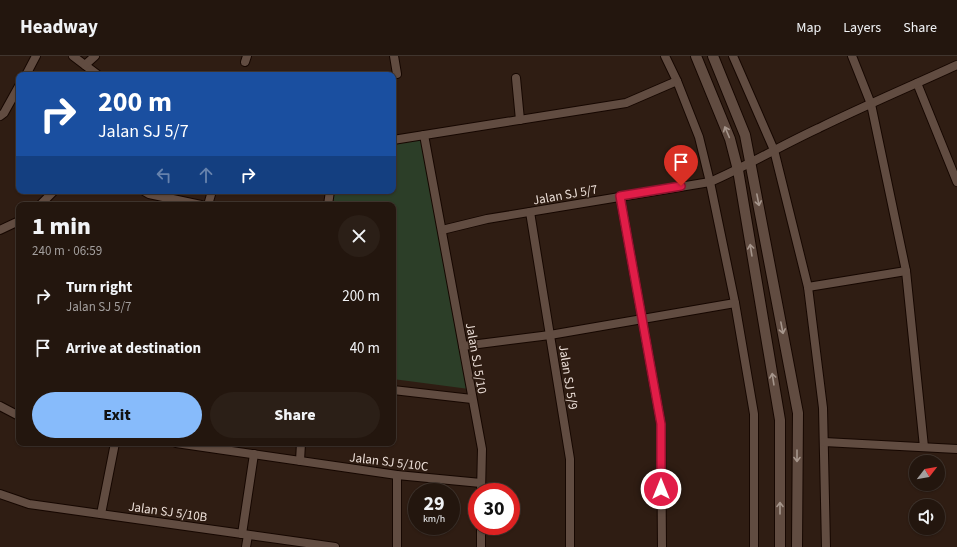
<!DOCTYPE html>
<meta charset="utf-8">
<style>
:root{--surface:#23160e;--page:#2b1f17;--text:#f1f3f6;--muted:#a39f9e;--line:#40352e;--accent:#87bbfb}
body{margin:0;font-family:"Source Sans 3",sans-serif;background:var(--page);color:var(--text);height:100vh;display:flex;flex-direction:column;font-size:15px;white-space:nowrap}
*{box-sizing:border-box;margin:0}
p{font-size:13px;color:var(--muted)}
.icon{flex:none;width:22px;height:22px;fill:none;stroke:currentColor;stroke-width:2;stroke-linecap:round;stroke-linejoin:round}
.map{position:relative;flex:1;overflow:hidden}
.drawer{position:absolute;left:16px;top:146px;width:380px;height:244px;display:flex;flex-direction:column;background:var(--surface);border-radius:8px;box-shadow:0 1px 3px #0004,0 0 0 1px var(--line)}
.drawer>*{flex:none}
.guide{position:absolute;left:16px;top:16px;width:380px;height:122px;border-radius:8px;box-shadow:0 1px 3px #0004,0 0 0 1px var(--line);background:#1a4fa0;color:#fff;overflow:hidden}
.needle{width:26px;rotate:59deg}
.tools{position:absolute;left:909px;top:399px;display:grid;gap:8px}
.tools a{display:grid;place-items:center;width:36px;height:36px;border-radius:50%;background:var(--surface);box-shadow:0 1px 3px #0004,0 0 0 1px var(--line);font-size:20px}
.speed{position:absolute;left:408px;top:427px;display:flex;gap:8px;font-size:20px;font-weight:700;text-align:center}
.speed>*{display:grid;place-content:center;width:52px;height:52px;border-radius:50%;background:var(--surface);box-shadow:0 1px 3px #0004,0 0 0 1px var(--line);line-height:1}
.speed small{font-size:10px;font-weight:400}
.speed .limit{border:6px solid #d22;background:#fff;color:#111}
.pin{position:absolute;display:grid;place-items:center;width:34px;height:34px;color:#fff;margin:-41px -17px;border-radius:50% 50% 50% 0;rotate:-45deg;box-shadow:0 0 4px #0007}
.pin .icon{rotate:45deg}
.me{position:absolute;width:44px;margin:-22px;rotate:0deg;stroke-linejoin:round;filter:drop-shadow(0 0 3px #0008)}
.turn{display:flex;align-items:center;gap:14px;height:84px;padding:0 16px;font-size:18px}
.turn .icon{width:52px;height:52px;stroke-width:2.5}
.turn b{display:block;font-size:28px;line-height:34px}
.lanes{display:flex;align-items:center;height:38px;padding:0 16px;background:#0003;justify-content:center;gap:20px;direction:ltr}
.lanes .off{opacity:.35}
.round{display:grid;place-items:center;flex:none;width:42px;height:42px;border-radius:21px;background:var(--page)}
.headline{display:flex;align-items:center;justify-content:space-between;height:68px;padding:0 16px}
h1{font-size:24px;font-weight:800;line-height:30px}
.primary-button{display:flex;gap:8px;margin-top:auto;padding:8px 16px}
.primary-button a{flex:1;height:46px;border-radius:24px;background:var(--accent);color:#111;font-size:16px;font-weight:800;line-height:46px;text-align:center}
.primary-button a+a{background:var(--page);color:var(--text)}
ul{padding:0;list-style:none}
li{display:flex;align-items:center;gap:12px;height:52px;padding:0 16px}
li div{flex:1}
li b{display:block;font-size:15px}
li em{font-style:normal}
header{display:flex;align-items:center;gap:24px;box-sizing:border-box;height:56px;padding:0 20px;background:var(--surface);border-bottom:1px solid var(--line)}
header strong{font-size:19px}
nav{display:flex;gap:22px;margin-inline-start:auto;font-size:14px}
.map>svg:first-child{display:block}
.park{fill:#2c3e28}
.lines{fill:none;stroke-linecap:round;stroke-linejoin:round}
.minor-casing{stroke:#160701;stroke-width:10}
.tertiary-casing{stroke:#160701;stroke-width:12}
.minor{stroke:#614c41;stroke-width:8}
.tertiary{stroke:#614c41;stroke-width:10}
.oneway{stroke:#a6968c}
.route-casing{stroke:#92132f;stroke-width:10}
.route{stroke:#e11d48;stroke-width:7}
.labels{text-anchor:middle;stroke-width:3;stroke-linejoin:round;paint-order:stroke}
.street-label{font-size:13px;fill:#ecdfd8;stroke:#2f1d13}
</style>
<header>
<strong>Headway</strong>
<nav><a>Map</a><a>Layers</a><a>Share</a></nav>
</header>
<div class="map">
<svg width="957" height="491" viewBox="0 0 957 491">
<rect width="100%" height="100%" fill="#2f1d13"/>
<!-- park -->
<path class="park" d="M423 82 469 333 393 323V149H330L332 135H393V87Z"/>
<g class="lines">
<defs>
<g id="minor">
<path d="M73 0 98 19"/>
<path d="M394 0 397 18"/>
<path d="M665 0 677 25 699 81 710 126 735 247 754 358V491"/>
<path d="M733 0 774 94 808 231 823 352 826 491"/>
<path d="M852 0 871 48 906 215 924 391"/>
<path d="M245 6 247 0"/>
<path d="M85 9 95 0"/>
<path d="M26 19 36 0"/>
<path d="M516 22 520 64"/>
<path d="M917 27 957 126"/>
<path d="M0 60 4 57 19 30"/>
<path d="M424 79 482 393 481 436"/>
<path d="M393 84 626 47 677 25"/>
<path d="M144 135 149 138 201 149"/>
<path d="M620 140 661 368 662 491"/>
<path d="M40 149 54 135"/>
<path d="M208 149 212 135"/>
<path d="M328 149 330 135"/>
<path d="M530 156 570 403V491"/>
<path d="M0 174 19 165"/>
<path d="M442 174 487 163 710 126C747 110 782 89 819 72 864 50 911 30 957 9"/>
<path d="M808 231 906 215"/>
<path d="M463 290 550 279 735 247"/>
<path d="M393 334 472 343"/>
<path d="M0 350 19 360"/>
<path d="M824 386 957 393"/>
<path d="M176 387 397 419 481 427"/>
<path d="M300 405 301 387"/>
<path d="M0 438 29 448 335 491"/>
<path d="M101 458 115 387"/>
<path d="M242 478 254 398"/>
<path d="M246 491 248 479"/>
<path d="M397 491V419"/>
<path d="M481 491V470"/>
</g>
<g id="tertiary">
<path d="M696 0 730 83 738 114 780 364V491"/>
<path d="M713 0 745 79 798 357 797 491"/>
</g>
</defs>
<!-- minor casing -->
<use href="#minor" class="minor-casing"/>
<!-- tertiary casing -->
<use href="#tertiary" class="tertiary-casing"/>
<!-- minor -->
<use href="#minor" class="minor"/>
<!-- tertiary -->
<use href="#tertiary" class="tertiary"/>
</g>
<!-- one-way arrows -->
<defs><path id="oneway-shaft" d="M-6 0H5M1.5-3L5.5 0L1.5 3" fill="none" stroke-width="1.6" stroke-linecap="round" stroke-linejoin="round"/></defs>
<g class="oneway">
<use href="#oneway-shaft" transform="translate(727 76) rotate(-113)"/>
<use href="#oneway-shaft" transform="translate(758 144) rotate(79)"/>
<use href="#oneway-shaft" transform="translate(751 194) rotate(-99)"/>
<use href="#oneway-shaft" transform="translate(782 272) rotate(79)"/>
<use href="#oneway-shaft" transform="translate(773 323) rotate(-99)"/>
<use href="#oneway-shaft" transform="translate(797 400) rotate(90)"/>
<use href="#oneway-shaft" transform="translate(780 452) rotate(-90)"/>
</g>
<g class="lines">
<defs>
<path id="route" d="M661 433V368L620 140 681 130"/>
</defs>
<!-- route casing -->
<use href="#route" class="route-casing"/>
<!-- route -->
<use href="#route" class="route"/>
</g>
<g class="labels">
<!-- street labels -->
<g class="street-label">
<text transform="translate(565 138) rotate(-10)" y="5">Jalan SJ 5/7</text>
<text transform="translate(477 302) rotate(80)" y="5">Jalan SJ 5/10</text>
<text transform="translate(569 321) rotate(81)" y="5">Jalan SJ 5/9</text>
<text transform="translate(389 405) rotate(7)" y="5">Jalan SJ 5/10C</text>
<text transform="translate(168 455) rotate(8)" y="5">Jalan SJ 5/10B</text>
</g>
</g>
</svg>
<div class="tools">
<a><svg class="needle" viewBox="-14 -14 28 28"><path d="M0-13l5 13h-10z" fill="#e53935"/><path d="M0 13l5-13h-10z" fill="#a39f9e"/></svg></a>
<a><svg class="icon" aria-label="sound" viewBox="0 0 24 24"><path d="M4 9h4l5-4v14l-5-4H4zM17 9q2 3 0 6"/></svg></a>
</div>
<div class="speed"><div>29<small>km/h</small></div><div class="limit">30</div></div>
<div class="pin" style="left:681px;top:130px;background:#d93025"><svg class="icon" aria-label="arrive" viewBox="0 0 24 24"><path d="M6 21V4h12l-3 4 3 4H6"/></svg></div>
<svg class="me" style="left:661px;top:433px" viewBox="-20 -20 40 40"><circle r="17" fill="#e11d48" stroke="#fff" stroke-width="3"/><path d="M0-11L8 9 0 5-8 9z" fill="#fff"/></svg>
<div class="guide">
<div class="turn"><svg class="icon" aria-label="right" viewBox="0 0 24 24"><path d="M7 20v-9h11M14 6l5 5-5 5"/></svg><div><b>200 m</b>Jalan SJ 5/7</div></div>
<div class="lanes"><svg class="icon off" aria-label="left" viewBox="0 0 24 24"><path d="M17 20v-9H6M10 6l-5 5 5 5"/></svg><svg class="icon off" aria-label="ahead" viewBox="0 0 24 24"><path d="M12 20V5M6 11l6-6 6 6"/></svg><svg class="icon" aria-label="right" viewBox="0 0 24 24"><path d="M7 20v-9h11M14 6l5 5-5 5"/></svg></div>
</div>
<section class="drawer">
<div class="headline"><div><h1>1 min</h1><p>240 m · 06:59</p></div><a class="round"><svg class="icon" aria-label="close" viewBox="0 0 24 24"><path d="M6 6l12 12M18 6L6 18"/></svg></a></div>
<ul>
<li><svg class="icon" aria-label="right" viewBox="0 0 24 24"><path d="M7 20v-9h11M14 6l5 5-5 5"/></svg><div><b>Turn right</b><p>Jalan SJ 5/7</p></div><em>200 m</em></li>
<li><svg class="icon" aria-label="arrive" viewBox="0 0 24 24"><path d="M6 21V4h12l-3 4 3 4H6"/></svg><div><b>Arrive at destination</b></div><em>40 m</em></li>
</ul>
<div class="primary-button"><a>Exit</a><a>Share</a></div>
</section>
</div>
